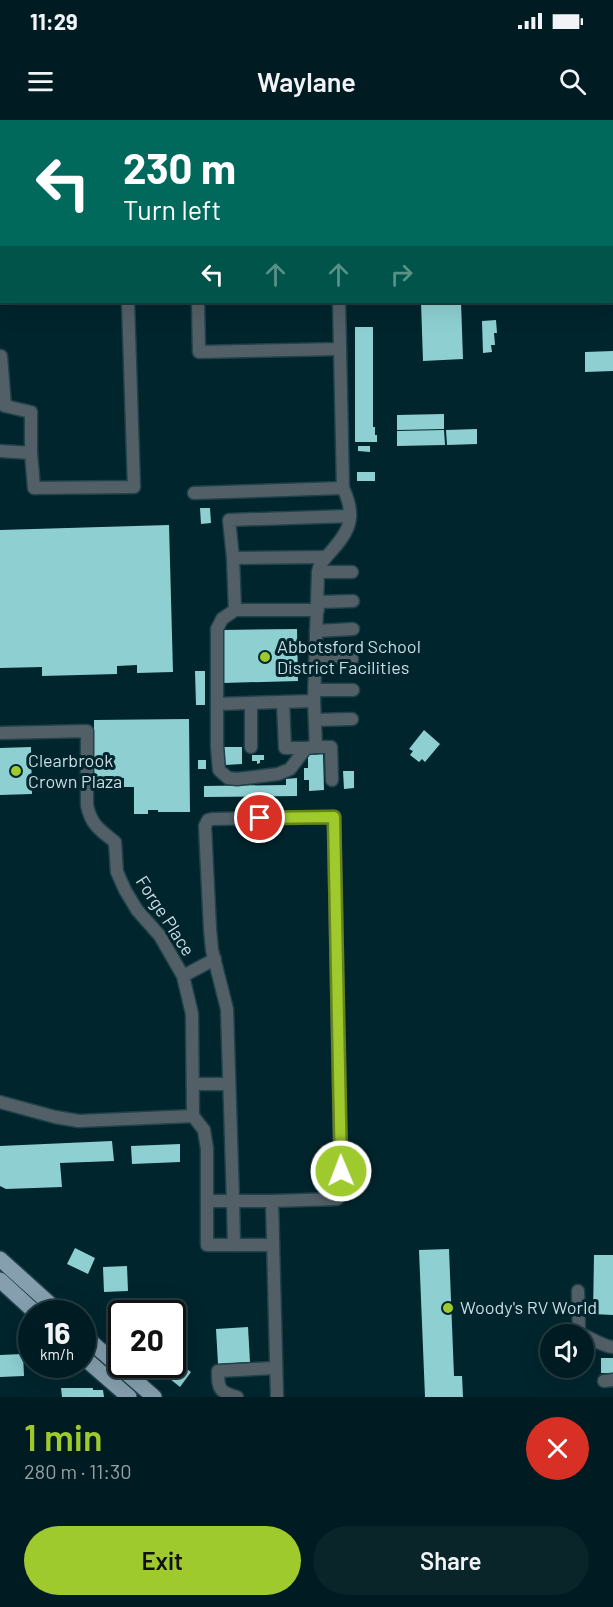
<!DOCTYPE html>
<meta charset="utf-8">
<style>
:root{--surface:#001c22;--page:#0a252a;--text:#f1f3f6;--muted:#95a1a5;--line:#223a40;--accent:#9eca2e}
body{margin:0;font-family:Barlow,sans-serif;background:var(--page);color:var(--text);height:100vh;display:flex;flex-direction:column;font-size:22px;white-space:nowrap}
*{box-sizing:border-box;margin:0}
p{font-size:20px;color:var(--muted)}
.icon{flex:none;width:33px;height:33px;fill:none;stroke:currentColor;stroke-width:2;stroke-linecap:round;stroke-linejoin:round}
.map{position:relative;height:1277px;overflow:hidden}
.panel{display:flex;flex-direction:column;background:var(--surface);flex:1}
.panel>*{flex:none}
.banner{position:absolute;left:0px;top:0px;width:614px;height:183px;box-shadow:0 6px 24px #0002,0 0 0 2px var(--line);background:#00695c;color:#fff;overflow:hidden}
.tools{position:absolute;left:540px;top:1204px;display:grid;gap:12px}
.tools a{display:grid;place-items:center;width:54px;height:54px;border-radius:50%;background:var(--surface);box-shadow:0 6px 24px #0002,0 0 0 2px var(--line);font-size:30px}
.speed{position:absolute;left:18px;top:1180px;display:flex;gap:12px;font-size:30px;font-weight:700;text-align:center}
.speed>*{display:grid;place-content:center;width:78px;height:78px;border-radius:50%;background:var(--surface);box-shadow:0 6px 24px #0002,0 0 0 2px var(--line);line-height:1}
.speed small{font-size:15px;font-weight:400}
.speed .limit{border:3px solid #111;border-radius:9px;background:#fff;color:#111}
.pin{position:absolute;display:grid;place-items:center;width:51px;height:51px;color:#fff;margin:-26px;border:3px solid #fff;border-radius:50%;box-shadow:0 2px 6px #0007}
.me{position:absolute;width:66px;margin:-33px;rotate:359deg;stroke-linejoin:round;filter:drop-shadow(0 0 4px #0008)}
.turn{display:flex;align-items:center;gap:21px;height:126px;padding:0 24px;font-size:27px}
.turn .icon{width:78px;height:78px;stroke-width:2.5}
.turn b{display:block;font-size:42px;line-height:51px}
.lanes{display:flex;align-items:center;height:57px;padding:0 24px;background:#0003;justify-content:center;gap:30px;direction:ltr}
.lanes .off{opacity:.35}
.round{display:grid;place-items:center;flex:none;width:63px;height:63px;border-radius:32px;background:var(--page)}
.summary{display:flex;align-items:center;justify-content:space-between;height:102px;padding:0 24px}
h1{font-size:36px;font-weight:600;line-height:45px;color:var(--accent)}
.primary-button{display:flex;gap:12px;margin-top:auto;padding:12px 24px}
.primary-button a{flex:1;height:69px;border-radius:36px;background:var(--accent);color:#111;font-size:24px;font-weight:600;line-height:69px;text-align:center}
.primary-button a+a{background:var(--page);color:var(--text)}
.status{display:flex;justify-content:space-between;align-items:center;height:42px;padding:0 30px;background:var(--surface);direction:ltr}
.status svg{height:16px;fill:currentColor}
header{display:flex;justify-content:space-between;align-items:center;height:78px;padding:0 24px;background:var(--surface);font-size:27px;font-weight:600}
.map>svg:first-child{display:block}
.building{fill:#8ed0d2}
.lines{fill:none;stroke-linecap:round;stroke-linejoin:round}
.minor-casing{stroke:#20424a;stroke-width:15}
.major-casing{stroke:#20424a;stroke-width:18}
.minor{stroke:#535f67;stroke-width:12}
.major{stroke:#869fae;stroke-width:15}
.route-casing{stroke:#67831e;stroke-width:15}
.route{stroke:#9eca2e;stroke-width:10}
.poi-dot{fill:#9eca2e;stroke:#00252d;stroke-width:2}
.labels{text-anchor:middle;stroke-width:6;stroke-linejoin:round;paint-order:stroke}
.poi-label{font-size:18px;fill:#cadce2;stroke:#00252d;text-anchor:start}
.street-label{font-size:18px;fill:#cadce2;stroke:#00252d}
</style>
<div class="status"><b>11:29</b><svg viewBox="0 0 49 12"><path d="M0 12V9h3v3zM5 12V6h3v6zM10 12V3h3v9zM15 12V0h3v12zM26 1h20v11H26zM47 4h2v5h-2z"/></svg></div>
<header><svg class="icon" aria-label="menu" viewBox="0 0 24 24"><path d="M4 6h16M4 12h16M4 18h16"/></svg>Waylane<svg class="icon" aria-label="search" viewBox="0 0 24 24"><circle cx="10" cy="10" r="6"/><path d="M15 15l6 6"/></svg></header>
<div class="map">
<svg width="613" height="1277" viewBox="0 0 613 1277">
<rect width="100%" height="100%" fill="#00252d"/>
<!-- building -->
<g class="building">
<path d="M421 182H461L463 239 423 241Z"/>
<path d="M496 200 497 213H494L495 225H491L492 232 483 233 482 201Z"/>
<path d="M355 207H373V307H375V315H377V322H355Z"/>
<path d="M613 231V251L585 252V232Z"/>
<path d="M444 294V309L397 310V295Z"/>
<path d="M477 309V324L447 325 446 310Z"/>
<path d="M444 310 445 325 397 326V311Z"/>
<path d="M358 326H370V332L358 331Z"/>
<rect x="357" y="352" width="18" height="9"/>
<path d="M200 388H210L211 403 201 404Z"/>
<path d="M169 405 173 552 137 553V545L117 546V554L42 556V547L0 548V410Z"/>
<path d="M297 509 298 561 223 563 222 510Z"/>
<path d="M195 551H205V585H196Z"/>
<path d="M189 599 190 692H158V690H148V694H134V667H124V658H94V600Z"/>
<path d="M424 610 440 624 425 642 422 639 419 642 410 635 413 631 409 629Z"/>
<path d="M31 627 32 674 0 675V628Z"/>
<path d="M224 627H242V644L225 645Z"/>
<path d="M323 634 324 670 309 671V660H304V648H308V635Z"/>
<path d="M252 635H264V640H260V643L257 644V641H252Z"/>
<rect x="198" y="640" width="8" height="9"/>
<path d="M343 651H354V668L344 669Z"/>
<path d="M297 658V676L204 677V666L286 665V659Z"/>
<path d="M112 1021 114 1041 60 1043 62 1067 6 1069 0 1066V1026Z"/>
<path d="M180 1024V1042L132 1044 131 1026Z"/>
<path d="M75 1128 95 1138 88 1154 67 1144Z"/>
<path d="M449 1129 454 1256H462L463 1277H425L419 1130Z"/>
<path d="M594 1135H613V1195L593 1194Z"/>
<path d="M127 1146 128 1171 104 1172 103 1147Z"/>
<path d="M248 1207 250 1242 218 1244 216 1209Z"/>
<path d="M23 1234 24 1256 0 1257V1235Z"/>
<path d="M172 1238 191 1252 180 1267 160 1251 164 1245H172Z"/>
<rect x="601" y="1238" width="12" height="15"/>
<path d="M61 1268H93V1270H103L104 1277H62Z"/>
</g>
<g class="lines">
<defs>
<g id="minor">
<path d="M612 41H613"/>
<path d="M0 55 2 54"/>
<path d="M198 182 199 232 340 229 339 182"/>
<path d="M1 236 5 286 31 292V333L34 368 134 367 128 182"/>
<path d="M0 331 31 333"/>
<path d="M194 373 343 368 340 229"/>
<path d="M233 438 229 400 350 396"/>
<path d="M318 452H352"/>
<path d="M318 482 353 481"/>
<path d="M235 490H318"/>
<path d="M316 511 353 509"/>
<path d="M316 539H352"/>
<path d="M315 570H353"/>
<path d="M283 582 285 628H306"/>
<path d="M251 583V627"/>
<path d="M217 584 314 581"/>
<path d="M315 600 352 599"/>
<path d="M0 613 87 611V685C91 705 100 710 115 722L117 752 125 770 137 790 160 816 183 856 192 894 193 996"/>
<path d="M316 627 306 628 290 649 278 654 237 659 228 658 219 650 217 626V509L222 499 235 490 233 438 326 437"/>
<path d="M332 660 331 627H316L314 581 318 452C319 445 322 442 327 436 348 413 358 399 343 368"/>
<path d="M183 856 215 839"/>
<path d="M193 964H229"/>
<path d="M0 982 55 997 79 1001 193 996"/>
<path d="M193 996 204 1010 207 1029V1081H233L234 1125"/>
<path d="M207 1081V1125H273"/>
<path d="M272 1081H233L227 889 212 830 210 809 205 706 208 700 212 699 334 697 341 1072 340 1076 337 1079 272 1081 277 1277"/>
<path d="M578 1171 579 1213C589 1217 604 1227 613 1227"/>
<path d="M604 1261 613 1260"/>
<path d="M237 1277C219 1272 218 1269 218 1251L275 1248"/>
</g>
<g id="major">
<path d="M0 1139 61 1194"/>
<path d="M0 1160 37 1194"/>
<path d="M82 1214 154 1277"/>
<path d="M82 1236 129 1277"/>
</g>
</defs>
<!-- minor casing -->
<use href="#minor" class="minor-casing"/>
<!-- major casing -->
<use href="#major" class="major-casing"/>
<!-- minor -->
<use href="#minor" class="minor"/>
<!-- major -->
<use href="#major" class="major"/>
</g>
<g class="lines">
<defs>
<path id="route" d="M260 698 334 697 341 1051"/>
</defs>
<!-- route casing -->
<use href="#route" class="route-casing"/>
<!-- route -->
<use href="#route" class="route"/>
</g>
<!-- markers -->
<g class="poi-dot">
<circle cx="265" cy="537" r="6"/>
<circle cx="16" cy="651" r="6"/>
<circle cx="448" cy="1188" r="6"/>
</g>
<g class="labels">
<!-- poi labels -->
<g class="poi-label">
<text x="277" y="533">Abbotsford School<tspan x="277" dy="21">District Facilities</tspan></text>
<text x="28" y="647">Clearbrook<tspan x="28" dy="21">Crown Plaza</tspan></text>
<text x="460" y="1194">Woody's RV World</text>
</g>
<!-- street labels -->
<g class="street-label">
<text transform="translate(165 796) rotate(57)" y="6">Forge Place</text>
</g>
</g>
</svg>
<div class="tools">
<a><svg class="icon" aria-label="sound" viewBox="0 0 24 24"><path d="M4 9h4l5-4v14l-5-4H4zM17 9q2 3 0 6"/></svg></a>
</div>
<div class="speed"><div>16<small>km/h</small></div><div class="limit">20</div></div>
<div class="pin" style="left:260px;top:698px;background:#d93025"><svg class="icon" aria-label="arrive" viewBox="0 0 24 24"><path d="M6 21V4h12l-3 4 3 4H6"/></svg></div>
<svg class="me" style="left:341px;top:1051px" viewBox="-20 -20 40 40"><circle r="17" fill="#9eca2e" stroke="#fff" stroke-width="3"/><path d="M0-11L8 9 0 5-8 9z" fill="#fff"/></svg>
<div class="banner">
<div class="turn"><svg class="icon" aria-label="left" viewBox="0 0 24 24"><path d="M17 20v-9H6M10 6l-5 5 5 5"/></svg><div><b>230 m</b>Turn left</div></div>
<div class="lanes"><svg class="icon" aria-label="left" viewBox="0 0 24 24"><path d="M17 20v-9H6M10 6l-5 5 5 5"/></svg><svg class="icon off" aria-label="ahead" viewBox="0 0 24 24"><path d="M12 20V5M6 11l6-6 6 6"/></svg><svg class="icon off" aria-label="ahead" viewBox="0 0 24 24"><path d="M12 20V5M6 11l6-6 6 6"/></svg><svg class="icon off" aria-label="right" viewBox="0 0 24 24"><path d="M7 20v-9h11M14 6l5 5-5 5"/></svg></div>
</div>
</div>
<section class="panel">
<div class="summary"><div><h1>1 min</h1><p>280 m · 11:30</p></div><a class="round" style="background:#d93025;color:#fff"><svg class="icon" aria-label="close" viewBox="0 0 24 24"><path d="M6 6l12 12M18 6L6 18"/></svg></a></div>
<div class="primary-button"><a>Exit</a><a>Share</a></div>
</section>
